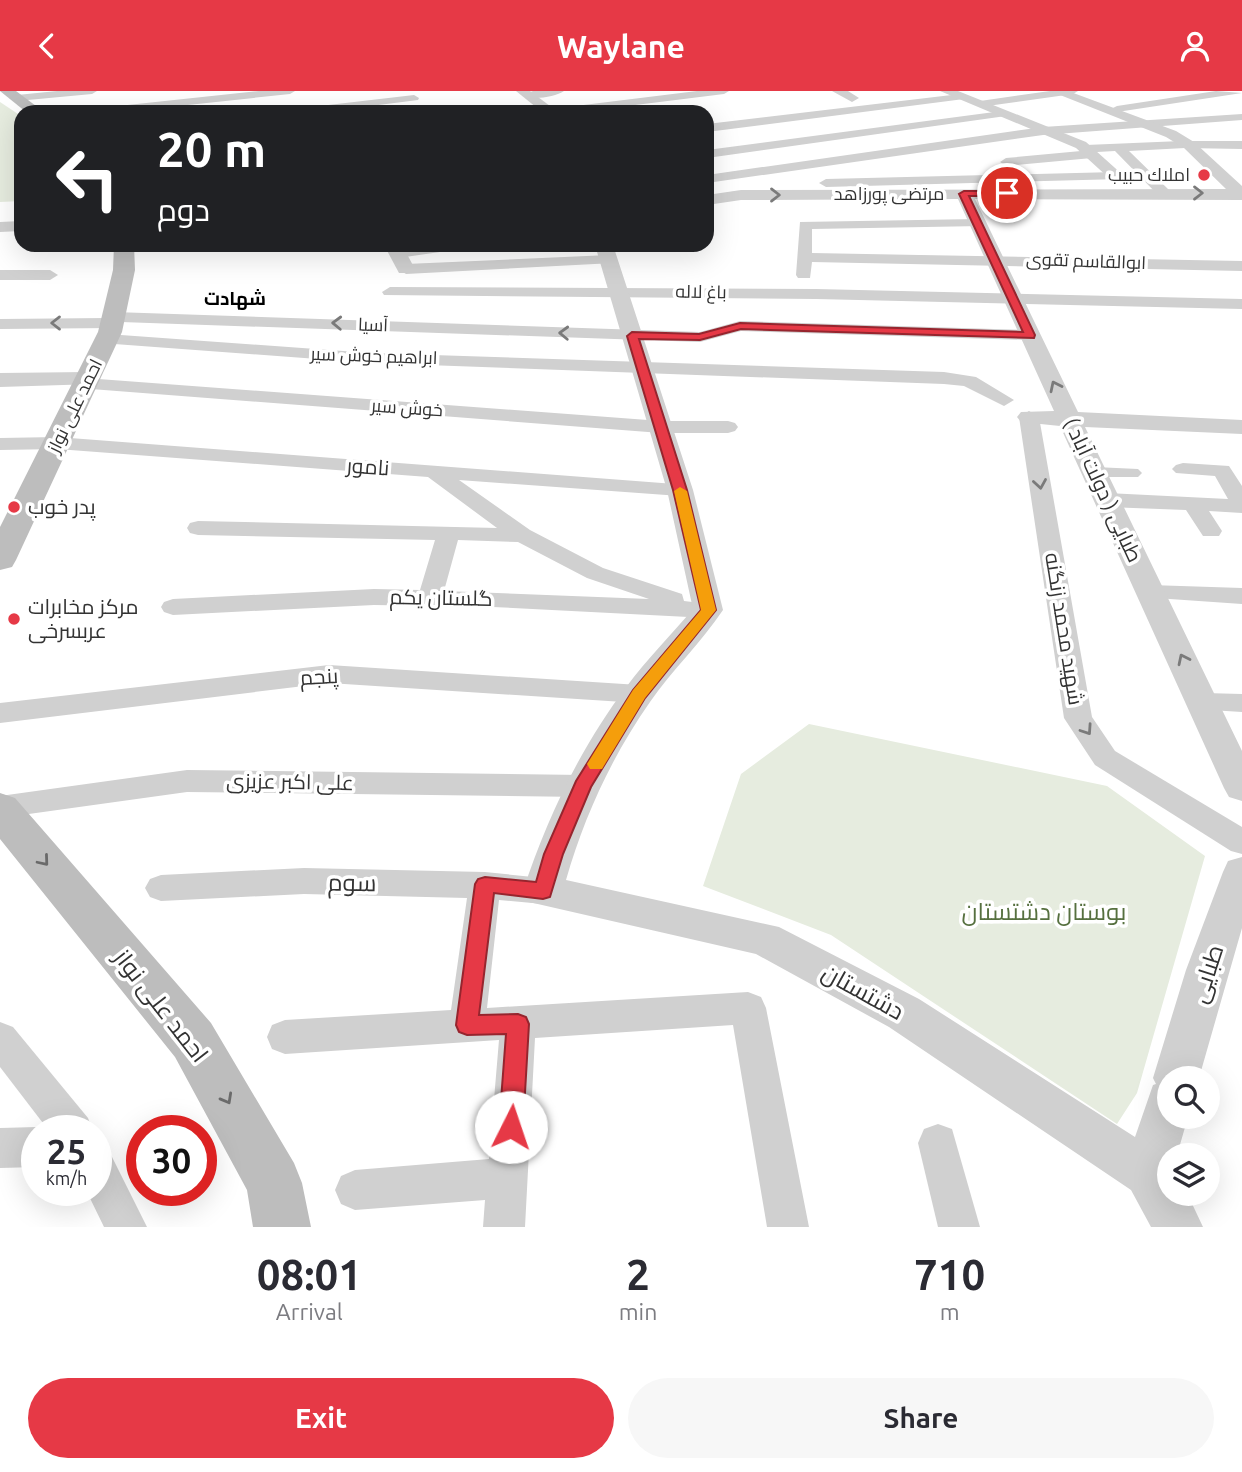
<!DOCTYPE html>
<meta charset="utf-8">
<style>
:root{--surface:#fff;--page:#f7f7f7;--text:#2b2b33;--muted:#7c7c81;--accent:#e63946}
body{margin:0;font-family:Ubuntu,Cairo,sans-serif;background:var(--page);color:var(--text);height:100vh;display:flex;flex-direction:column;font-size:26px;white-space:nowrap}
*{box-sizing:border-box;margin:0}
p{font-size:23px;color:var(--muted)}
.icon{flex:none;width:38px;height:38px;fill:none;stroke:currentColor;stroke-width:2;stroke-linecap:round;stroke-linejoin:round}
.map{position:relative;height:1136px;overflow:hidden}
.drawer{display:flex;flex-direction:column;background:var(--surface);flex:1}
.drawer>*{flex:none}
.guide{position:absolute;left:14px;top:14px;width:700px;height:147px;border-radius:21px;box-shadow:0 7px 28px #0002;background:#202124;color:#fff;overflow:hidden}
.buttons{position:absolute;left:1157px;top:975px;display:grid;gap:14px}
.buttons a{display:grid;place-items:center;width:63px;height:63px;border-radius:50%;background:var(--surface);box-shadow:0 7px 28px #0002;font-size:35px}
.speed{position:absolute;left:21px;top:1024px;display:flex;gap:14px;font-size:35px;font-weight:700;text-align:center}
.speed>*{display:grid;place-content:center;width:91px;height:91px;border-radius:50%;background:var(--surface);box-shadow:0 7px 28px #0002;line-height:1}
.speed small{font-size:18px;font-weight:400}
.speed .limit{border:10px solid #d22;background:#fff;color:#111}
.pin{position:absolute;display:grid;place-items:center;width:60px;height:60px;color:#fff;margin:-30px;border:4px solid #fff;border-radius:50%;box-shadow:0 2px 7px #0007}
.me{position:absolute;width:77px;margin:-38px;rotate:4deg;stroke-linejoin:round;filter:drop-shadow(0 0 5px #0008)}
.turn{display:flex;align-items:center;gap:24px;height:147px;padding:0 28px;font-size:32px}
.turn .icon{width:91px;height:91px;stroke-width:2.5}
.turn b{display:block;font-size:49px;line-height:60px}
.eta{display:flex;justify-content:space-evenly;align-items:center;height:119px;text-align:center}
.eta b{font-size:42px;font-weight:700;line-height:49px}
.button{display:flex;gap:14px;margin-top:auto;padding:14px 28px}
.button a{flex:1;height:80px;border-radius:42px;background:var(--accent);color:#fff;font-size:28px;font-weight:700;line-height:80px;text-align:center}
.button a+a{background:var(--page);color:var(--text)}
header{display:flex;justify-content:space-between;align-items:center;height:91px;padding:0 28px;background:var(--accent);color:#fff;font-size:32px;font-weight:700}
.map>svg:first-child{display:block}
.green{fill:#e6ecdf}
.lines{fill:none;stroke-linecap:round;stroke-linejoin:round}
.minor{fill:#d0d0d0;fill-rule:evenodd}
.tertiary{fill:#d0d0d0;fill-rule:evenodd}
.secondary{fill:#bdbdbd;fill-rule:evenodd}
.oneway{stroke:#7a7a7a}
.oneway2{stroke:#6a6a6a}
.route{fill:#e63946;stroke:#96252e;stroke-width:2}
.slow{fill:#f59e0b}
.poi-dot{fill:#e63946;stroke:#fff;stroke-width:2.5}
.labels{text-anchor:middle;stroke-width:7;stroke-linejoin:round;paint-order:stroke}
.far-poi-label{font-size:18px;fill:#333;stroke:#fff;text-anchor:end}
.far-street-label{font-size:18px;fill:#333;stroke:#fff}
.far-neighbourhood-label{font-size:19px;font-weight:bold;fill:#000;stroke:#fff}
.street-label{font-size:21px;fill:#333;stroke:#fff}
.poi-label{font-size:21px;fill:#333;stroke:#fff;text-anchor:start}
.near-street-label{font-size:24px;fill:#333;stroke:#fff}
.near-park-label{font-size:24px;fill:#56703f;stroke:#fff}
</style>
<header><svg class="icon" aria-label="back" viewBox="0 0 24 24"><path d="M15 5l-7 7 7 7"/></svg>Waylane<svg class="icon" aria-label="person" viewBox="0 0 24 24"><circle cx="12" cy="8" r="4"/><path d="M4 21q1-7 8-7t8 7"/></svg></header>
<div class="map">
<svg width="1242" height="1136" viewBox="0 0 1242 1136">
<rect width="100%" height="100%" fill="#fff"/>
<!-- green -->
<g class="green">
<path d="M0 11 21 25V110L0 111Z"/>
<path d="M809 633 1107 695 1205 765 1137 1002 1117 1033 831 844 703 795 741 683Z"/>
</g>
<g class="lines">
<!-- minor -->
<g class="minor">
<path d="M57 0H97L92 3 17 10 12 7 17 4Z"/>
<path d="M259 0H295L290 3 122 21H84L90 18Z"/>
<path d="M533 0H564C555 6 531 10 522 4Z"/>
<path d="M697 0H729L724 3 579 21H545L551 18Z"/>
<path d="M1050 0H1078L1073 3 980 16 974 13 980 10Z"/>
<path d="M1216 0 1242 2 1117 21 1111 18 1117 15Z"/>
<path d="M960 3 965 6 964 8 707 41V33Z"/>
<path d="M414 4 419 7 418 9 323 21H288L294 18Z"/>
<path d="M1002 20 1006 21V25L707 67V59Z"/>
<path d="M1242 23V29L1043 44 707 92V84L1043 36Z"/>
<path d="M1181 50H1242V58L1185 57 1129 60 1169 99 1171 102 1164 106 1159 105 1115 60 1097 61 1096 66 1092 67 1006 75 1000 71 1006 67 1081 60 1082 55 1086 54Z"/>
<path d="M1116 81 1123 85 1121 88 826 96 819 92 826 88Z"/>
<path d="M977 128 984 132 982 135 812 138V162L1242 170V180L812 171 810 187H798L796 184 800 131Z"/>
<path d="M425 154H468L461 158 398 167 390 162 398 157Z"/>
<path d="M609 164 617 169 614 172 406 183 398 178 406 173Z"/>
<path d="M0 179H50L58 184 50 189H0Z"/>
<path d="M390 196 816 198 1242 208V218L816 208 384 204 382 201Z"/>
<path d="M114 221 700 241 740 230 1030 239 1039 244 1030 249 741 240 700 251 121 231 119 236 113 237 0 238V228L106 227 108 222Z"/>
<path d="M107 243 371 262 944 281 976 286 1014 309 1004 315 964 295 944 293 371 272 101 252 98 248 101 244Z"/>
<path d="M85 287 661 330H728L735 332 738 336 735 340 728 342H661L78 297 76 293 78 289Z"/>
<path d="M1029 320 1039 326 1092 626 1115 660 1242 736V763L1231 760 1095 674 1064 627 1019 326Z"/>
<path d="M57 346 688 394 691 399 688 404 680 405 459 389 530 439 603 477 682 503 684 510 717 514 720 519 717 524 708 527 493 516 374 514 173 524 164 521 161 516 164 511 173 508 374 498 420 499 435 449 198 444 190 442 187 437 190 432 198 430 497 437 428 386 57 358 0 359V347ZM458 449 518 451 587 487 649 508 444 500Z"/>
<path d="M1183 372 1229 375 1242 395V422L1209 420 1222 440 1219 445H1203L1186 419 1107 416 1099 414 1096 409 1099 404 1107 402 1228 408 1215 385 1176 382 1172 378 1176 374Z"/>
<path d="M1095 376 1138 378 1142 382 1138 386H1088L1084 382 1088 378Z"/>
<path d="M1150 494 1242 497V513L1141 506 1138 501 1141 496Z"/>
<path d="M329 574 639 594 649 596 653 603 649 610 639 612 329 592 0 632V612Z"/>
<path d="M1204 602 1242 603V621L1194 618 1190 611 1194 604Z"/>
<path d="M187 679 583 684 594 687 598 695 594 703 583 706 187 701 0 727V705Z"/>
<path d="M304 777 485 781 543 787 555 791 559 800 555 809 543 813 499 809 487 917 748 901 761 906 766 917 809 1136H767L733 934 535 947 525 1136H483L485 1109 355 1119 341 1113 335 1099 341 1085 355 1079 489 1068 499 949 285 963 272 958 267 946 272 934 285 929 451 919 467 807 304 803 161 810 150 806 145 797 150 788 161 784Z"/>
<path d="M0 931 13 936 88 1027 93 1040H49L0 976Z"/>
<path d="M938 1033 952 1038 980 1136H938L918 1052 924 1038Z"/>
<path d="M37 1036 44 1040H37V1076L0 1077V1037Z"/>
<path d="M96 1056 110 1062 147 1136H104L86 1099H96Z"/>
</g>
<!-- tertiary -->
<g class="tertiary">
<path d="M516 0H530L558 21H542Z"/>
<path d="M832 0H848L859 7 852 11Z"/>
<path d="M940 0H958L1086 51 1124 85 1116 90 1110 88 1076 57Z"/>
<path d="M1050 0H1068L1176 40 1194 51 1242 95V109L975 108 1078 321 1242 329V343L1085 336 1242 660V710L1229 706 1224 697 1060 335 1021 331 1017 326 1021 321 1054 320 958 108 741 109 707 114V104L741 99 1226 98 1184 57 1166 46Z"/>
<path d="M21 130V140L0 141V131Z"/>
<path d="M384 154H402L415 178 413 182H399Z"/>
<path d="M595 154H613L693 399 723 519C701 552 672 579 650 611 612 665 584 726 566 789L779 836 919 908 1135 1046 1153 994 1156 993 1153 987 1186 879 1223 781 1228 770 1242 766V837L1199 987H1169V1026H1188L1177 1064H1169V1102H1187L1203 1136H1151L1131 1099 889 936 756 863 529 811 523 800C547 727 580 657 627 595 647 568 671 544 693 518L667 399Z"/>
<path d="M87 281 95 283 98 288 95 293 0 296V282Z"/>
</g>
<!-- secondary -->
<g class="secondary">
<path d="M0 0H16L44 21H26Z"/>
<path d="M114 154H134L135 179 122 241 16 469 12 476 0 479V436L98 241 113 179Z"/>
<path d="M0 702 15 707 211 932 294 1072 302 1092 311 1136H253L247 1099 175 966 0 748Z"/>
</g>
</g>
<!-- one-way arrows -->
<defs><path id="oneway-chevron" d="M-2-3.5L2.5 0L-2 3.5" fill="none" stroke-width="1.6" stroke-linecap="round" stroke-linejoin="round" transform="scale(1.75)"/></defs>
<g class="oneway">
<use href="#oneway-chevron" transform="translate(1198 102)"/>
<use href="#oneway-chevron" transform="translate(775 104)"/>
<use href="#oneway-chevron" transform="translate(56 232) rotate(180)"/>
<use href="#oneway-chevron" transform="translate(337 232) rotate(-178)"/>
<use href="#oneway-chevron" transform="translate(564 242) rotate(-178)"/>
<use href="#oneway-chevron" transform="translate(1055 295) rotate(-116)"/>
<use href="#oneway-chevron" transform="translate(1040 393) rotate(81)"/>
<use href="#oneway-chevron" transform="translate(1183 568) rotate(-116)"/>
<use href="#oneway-chevron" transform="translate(1087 639) rotate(56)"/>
</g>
<g class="oneway2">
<use href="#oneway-chevron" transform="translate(44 770) rotate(50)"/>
<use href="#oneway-chevron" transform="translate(227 1008) rotate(61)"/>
</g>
<!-- route -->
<path class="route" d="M964 100H1007L1011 102 1007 105H969L1035 244 1034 247 741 238 700 249 639 248 687 399 716 519 645 607 591 696 563 763 550 806 543 808 494 802 479 924 518 923 526 926 529 933 523 1036 519 1044 511 1047 503 1044 499 1036 506 943 467 944 459 941 456 934 475 793 478 788 485 786 536 791 544 763 576 690 633 599 701 519 673 399 627 245 632 241 699 243 740 232 1023 241 959 103Z"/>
<!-- slow -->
<path class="slow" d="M680 396 687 400 716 519 645 607 602 678H590L587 673 633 599 701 519 674 400Z"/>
<!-- markers -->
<g class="poi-dot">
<circle cx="1204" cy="84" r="7"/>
<circle cx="14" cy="416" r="7"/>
<circle cx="14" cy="528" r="7"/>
</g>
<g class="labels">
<!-- far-poi labels -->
<g class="far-poi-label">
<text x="1190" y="90">املاك حبيب</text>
</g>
<!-- far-street labels -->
<g class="far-street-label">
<text x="889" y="109">مرتضی پورزاهد</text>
<text transform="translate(1086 170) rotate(2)" y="6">ابوالقاسم تقوی</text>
<text transform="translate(701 201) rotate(1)" y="6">باغ لاله</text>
<text transform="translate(373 234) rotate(2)" y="6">آسیا</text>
<text transform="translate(374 265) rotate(2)" y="6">ابراهیم خوش سیر</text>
<text transform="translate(75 315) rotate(-64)" y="6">احمد علی نواز</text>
<text transform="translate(407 317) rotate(4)" y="6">خوش سیر</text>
</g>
<!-- far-neighbourhood labels -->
<g class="far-neighbourhood-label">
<text x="235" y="214">شهادت</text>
</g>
<!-- street labels -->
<g class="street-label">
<text transform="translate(368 376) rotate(4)" y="7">نامور</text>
<text transform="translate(1103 399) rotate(65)" y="7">طبایی ( دولت آباد )</text>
<text transform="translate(441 507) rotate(1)" y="7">گلستان یکم</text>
<text transform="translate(1064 538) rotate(81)" y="7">شهید محمد زنگنه</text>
<text transform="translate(319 586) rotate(-3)" y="7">پنجم</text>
<text transform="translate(290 691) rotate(1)" y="7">علی اکبر عزیزی</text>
</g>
<!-- poi labels -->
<g class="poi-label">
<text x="28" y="423">پدر خوب</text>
<text x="28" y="523">مرکز مخابرات<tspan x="28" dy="24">عربسرخی</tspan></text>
</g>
<!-- near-street labels -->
<g class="near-street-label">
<text transform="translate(352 792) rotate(1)" y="8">سوم</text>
<text transform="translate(1207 883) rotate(-72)" y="8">طبایی</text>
<text transform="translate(863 901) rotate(29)" y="8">دشتستان</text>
<text transform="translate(161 915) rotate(52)" y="8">احمد علی نواز</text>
</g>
<!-- near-park labels -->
<g class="near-park-label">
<text x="1044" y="829">بوستان دشتستان</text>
</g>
</g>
</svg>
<div class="buttons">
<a><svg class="icon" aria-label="search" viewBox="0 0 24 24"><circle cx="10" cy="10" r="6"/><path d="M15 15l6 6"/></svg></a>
<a><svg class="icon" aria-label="layers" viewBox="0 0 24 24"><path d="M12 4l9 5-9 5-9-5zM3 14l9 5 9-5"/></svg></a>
</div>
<div class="speed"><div>25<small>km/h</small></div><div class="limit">30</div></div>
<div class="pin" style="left:1007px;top:102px;background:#d93025"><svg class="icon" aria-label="arrive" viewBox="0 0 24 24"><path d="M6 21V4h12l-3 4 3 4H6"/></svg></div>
<svg class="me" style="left:511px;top:1036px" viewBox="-20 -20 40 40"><circle r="19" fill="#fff"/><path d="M0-13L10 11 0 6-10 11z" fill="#e63946"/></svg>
<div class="guide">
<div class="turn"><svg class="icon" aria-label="left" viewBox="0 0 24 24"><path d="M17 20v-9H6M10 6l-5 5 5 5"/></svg><div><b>20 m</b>دوم</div></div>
</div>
</div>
<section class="drawer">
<div class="eta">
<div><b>08:01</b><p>Arrival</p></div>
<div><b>2</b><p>min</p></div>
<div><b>710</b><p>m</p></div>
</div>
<div class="button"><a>Exit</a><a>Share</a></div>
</section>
